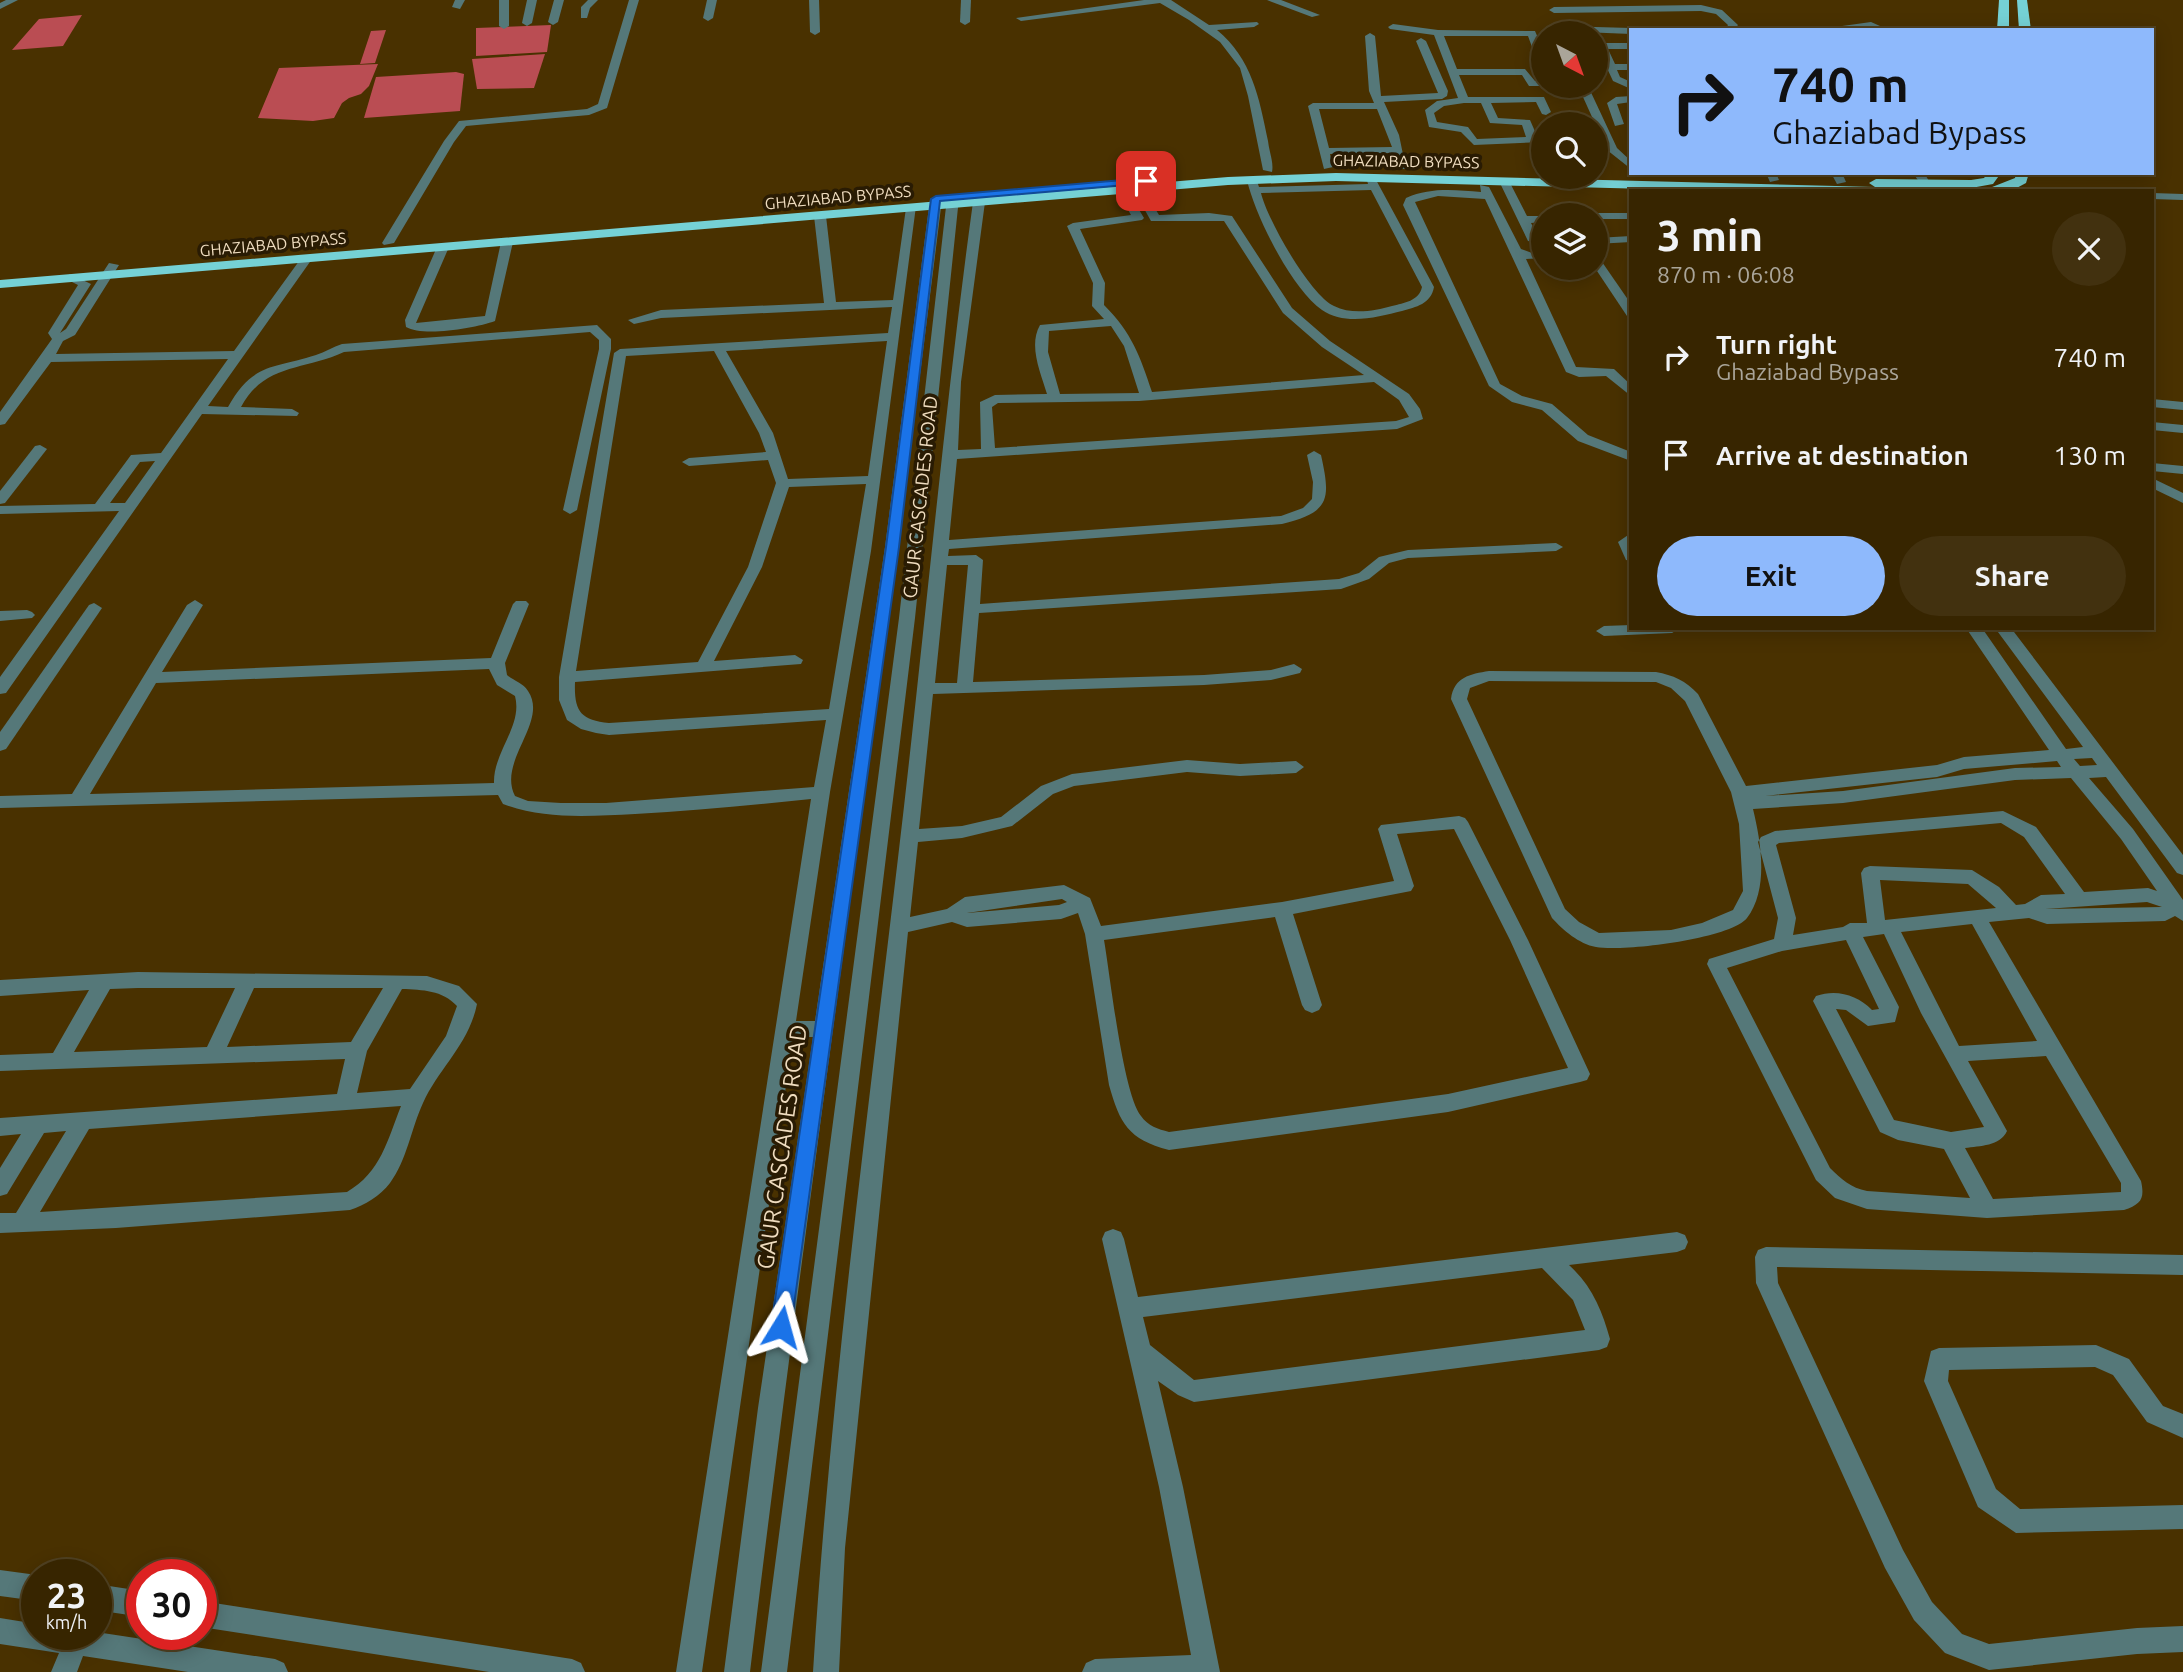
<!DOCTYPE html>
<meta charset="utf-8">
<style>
:root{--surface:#372500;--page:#42310f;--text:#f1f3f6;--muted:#aaa599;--line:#514222;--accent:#8eb9fc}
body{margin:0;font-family:Ubuntu,sans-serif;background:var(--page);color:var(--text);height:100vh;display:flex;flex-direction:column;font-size:26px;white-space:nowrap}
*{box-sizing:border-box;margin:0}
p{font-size:23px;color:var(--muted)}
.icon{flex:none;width:38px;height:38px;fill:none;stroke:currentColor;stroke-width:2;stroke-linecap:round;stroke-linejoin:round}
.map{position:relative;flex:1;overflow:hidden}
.drawer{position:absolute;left:1629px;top:189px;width:525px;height:441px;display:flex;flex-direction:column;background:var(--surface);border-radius:0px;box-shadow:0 4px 18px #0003,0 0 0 2px var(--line)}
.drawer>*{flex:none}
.hud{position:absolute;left:1629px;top:28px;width:525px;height:147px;border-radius:0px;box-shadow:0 4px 18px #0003,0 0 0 2px var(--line);background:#8eb9fc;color:#111;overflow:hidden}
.needle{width:46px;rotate:139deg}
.fabs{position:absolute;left:1531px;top:21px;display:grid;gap:14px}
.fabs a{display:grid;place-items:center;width:77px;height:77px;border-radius:50%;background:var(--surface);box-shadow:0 4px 18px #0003,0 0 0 2px var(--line);font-size:35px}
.speed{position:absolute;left:21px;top:1559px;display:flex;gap:14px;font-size:35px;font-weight:700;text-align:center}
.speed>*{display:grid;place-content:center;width:91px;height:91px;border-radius:50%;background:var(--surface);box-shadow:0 4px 18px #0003,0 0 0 2px var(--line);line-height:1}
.speed small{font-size:18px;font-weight:400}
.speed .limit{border:10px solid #d22;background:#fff;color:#111}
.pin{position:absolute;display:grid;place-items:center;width:60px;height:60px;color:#fff;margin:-30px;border-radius:14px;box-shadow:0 4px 10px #0006}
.me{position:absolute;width:77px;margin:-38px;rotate:8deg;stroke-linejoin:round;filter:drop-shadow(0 0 5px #0008)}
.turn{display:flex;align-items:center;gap:24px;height:147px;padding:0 28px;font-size:32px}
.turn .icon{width:91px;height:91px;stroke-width:2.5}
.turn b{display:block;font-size:49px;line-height:60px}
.round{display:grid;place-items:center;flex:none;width:74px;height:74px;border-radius:37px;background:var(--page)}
.head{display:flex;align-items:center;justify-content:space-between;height:119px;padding:0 28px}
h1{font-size:42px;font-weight:600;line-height:52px}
.cta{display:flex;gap:14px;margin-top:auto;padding:14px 28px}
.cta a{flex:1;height:80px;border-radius:42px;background:var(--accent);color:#111;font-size:28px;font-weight:600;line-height:80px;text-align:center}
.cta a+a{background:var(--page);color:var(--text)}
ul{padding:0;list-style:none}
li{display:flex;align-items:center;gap:21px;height:98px;padding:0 28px}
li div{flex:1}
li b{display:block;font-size:26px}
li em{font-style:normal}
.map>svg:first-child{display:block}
.water{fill:#ba4d53}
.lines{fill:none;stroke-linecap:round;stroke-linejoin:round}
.minor{fill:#557879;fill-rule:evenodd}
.highway{fill:#75d1d5;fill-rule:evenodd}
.route{fill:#1a73e8;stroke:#114b97;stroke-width:2}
.labels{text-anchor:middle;stroke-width:7;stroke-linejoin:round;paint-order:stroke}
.far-street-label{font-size:16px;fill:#efdcbf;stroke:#291b03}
.street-label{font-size:19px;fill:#efdcbf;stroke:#291b03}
.near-street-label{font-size:23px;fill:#efdcbf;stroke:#291b03}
</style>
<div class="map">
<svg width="2183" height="1672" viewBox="0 0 2183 1672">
<rect width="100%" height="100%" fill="#493100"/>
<!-- water -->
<g class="water">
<path d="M82 15 63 46 12 50 39 19Z"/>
<path d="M551 25 547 52 476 56V28Z"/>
<path d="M386 30 375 63 360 64 371 31Z"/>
<path d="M545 54 534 88 477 89 472 59Z"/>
<path d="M378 64 369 86 361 94 349 98 342 103 334 118 313 121 258 118 279 68Z"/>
<path d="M456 72 464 74 460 111 364 118 376 77Z"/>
</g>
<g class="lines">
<!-- minor -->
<g class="minor">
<path d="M6 0H18L0 9V3Z"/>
<path d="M455 0H465L460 9 452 7Z"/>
<path d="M499 0H509V26L504 29 499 26Z"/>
<path d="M527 0H537L532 23 527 26 522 23Z"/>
<path d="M554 0H564L558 22 553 25 548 22Z"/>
<path d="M588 0H598L590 8 587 18H581V7Z"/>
<path d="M629 0H639L607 108 589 115 466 126 454 142 394 243 384 245 382 243 444 141 459 121 587 109 598 104Z"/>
<path d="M707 0H717L713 18 708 21 703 18Z"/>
<path d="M809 0H819L820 32 815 35 810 32Z"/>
<path d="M961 0H971L970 22 965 25 960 22Z"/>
<path d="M1144 0H1171L1209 25 1257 22 1259 24 1254 27 1217 30C1252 59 1259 97 1268 141 1269 151 1274 163 1272 172L1263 170 1248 96 1240 68 1220 42 1189 20 1160 3 1021 21 1016 18Z"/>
<path d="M1267 0H1281L1320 15 1312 17Z"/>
<path d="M1701 5 1722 10 1738 25 1734 30H1725L1728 25 1716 14 1701 11 1554 13 1549 10 1554 7Z"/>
<path d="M1871 22 1889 30H1831L1835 27Z"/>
<path d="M1393 24 1438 30 1535 31 1544 52V60L1541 61 1536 58 1528 36H1444L1457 69H1525L1535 81H1544V86H1547H1529L1522 75H1459L1468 97H1544L1551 112 1546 115 1542 114 1536 102 1491 103 1498 118 1530 120 1537 136H1544V142L1474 145 1461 132 1429 127 1425 110 1437 101 1458 98 1434 35 1390 29 1388 27ZM1464 103H1481L1490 123 1522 125 1526 137 1477 139 1468 127 1437 122 1434 113 1444 106Z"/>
<path d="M1560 26 1631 28 1635 30H1631V34L1557 31V27Z"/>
<path d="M1370 33 1375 36 1381 96 1438 93 1416 41 1421 38 1426 41 1448 91 1447 96 1442 99 1384 102 1399 135 1406 169H1398L1393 153 1330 154 1333 167 1324 169 1308 106 1313 103H1374L1369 91 1365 36ZM1319 109H1377L1392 147 1329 148Z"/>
<path d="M1596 43H1631V49H1608L1615 64H1631V70H1617L1620 77 1631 82V89L1613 81 1598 49H1596Z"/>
<path d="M1578 86H1588L1617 148 1631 161V169L1607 150Z"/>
<path d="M1631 96V102L1617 104 1624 124 1615 126 1607 103 1616 97Z"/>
<path d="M1766 173H1776L1779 180 1770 182Z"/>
<path d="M1831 173H1842L1846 182 1837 184Z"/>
<path d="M1913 173H1924L1931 184 1922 186Z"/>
<path d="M1366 176 1375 178 1434 287C1431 304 1416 307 1402 311 1378 317 1345 326 1322 310 1292 289 1255 216 1247 180L1256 178 1259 187 1368 184ZM1371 190 1422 287C1419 301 1404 303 1392 306 1374 311 1352 315 1334 306 1310 295 1267 219 1261 193Z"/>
<path d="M1500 179H1508L1527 216H1544V222L1531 223 1540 241 1538 243 1528 241 1499 181Z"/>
<path d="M1480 185 1489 187 1521 249 1532 253 1544 251V258L1526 259 1576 367 1614 369 1631 385V396L1606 376 1579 377 1566 372 1485 199 1438 196 1415 202 1500 384 1522 396 1552 404 1588 435 1631 452V461L1578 441 1542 410 1512 402 1489 386 1403 205 1406 198C1431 187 1455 190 1481 192Z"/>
<path d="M2006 185 2028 189 2029 191 2002 190V186Z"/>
<path d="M1122 187 1126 188 1144 218 1142 220 1080 229 1105 283 1104 305C1132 333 1140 356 1152 392L1364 375 1322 347 1283 313 1224 221H1151L1133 189 1138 186 1142 187 1159 215 1209 213 1232 216 1292 308 1330 341 1409 394 1420 409 1423 419 1397 429 957 459 949 540 1281 516 1303 508 1312 499 1313 482 1307 455 1314 451 1321 455C1331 500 1330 512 1282 524L949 549 948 556 976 555 983 560 980 604 1339 579 1359 573 1379 557 1408 550 1556 543 1563 547 1556 551 1408 558 1389 563 1369 579 1341 589 979 613 973 682 1204 675 1271 670 1294 664 1302 669 1300 673 1271 680 1204 685 933 694 919 829 962 826 1001 817 1041 786 1072 774 1187 760 1240 764 1296 761 1304 767 1296 773 1240 776 1187 772 1074 786 1053 794 1012 826 962 838 918 842 910 917 947 909 965 897 1064 885 1090 898 1101 926 1282 902 1394 881 1378 829 1381 825 1459 816 1465 818 1468 822 1528 940 1590 1074 1587 1080 1580 1082 1448 1112 1169 1150C1128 1139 1120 1124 1109 1085L1085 934 1078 913 1061 919 967 927 952 922 908 932 845 1548 839 1672H813C830 1400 866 1129 898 858 924 639 943 421 973 202L979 199 985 202 961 382 958 450 981 449 980 402 995 395 1047 394C1041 373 1028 346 1040 325L1104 319 1092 306 1093 283 1067 226 1073 223 1131 215 1117 190ZM1111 326 1124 346 1139 393 1060 394 1048 352 1049 331ZM1374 382 1399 400 1409 417 1396 421 995 448 992 407 998 403 1139 401ZM947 565H968L957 683H935ZM1454 829 1510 940 1568 1068 1448 1094 1169 1132C1158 1129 1148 1126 1141 1116 1123 1094 1110 974 1104 940L1275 917 1302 1005 1305 1010 1312 1013 1319 1010 1322 1005 1293 914 1411 891 1414 886 1397 834ZM1062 899 1067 902 1059 905 967 913Z"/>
<path d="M2152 193 2183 194V200L2152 199Z"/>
<path d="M953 195 959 198 915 618 787 1672H761L899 618 947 198Z"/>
<path d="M936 196 942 199C882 691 809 1180 750 1672H724L758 1408 813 1037H793L702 1672H676L811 799C753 805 694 811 635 814 591 816 545 820 503 804L498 795 0 808V796L72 794 187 605 195 600 203 605 162 672 491 658 513 604 516 601H526L529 604 505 663 507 675C514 681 523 683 528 691 549 722 497 761 515 796L528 801 561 803H606L814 787 826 720 609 735 596 733 581 729 567 720 559 700V677L614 353 620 349 888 333 892 307 661 318 634 324 628 320 661 310 824 303 814 216 820 213 826 216 836 302 893 300 906 208 916 206 871 551 830 792 796 1021H815L885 547 930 199ZM887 341 868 476 788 479 773 433 726 351ZM714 351 759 433 766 452 689 458 682 462 689 466 768 460 776 483 748 567 698 662 576 671 626 356ZM866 484 829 709 609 723C580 720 574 711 575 682L801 664 803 660 795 655 714 661 762 567 789 487ZM489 669 497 685 515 696C523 726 493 752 494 783L90 794 156 683Z"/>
<path d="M1596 213H1631V219H1596V215H1591Z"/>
<path d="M1631 236V242L1596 244V238Z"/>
<path d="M507 239 513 242 495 321C476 328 423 337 406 327L405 320 437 247 443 244 449 247 416 323 485 316 501 242Z"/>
<path d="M302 257 312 259 208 406 228 407C253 362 273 369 316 355 325 352 333 347 342 344L597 325 611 339V349L577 510 570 514 563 510 599 349V340L590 332 344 352C303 371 265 363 241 407L292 409 299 413 297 416 202 414 6 693 0 694V677L119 511 0 514V506L95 504 131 455 161 453 228 359 51 362 5 424 0 425V412L52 339 48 333 78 285 64 278 70 274 91 284 60 333 66 329 109 263 119 265 75 335 63 341 56 354 234 351ZM155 461 125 503H110L140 462Z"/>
<path d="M1596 257 1600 259 1631 304V317L1627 316 1595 268Z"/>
<path d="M2152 399 2183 402V410L2152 407Z"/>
<path d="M2152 422 2183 425V433L2152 430Z"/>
<path d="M40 445 47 449 5 503 0 504V491L35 446Z"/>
<path d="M2152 463 2183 466V474L2152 471Z"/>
<path d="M2152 478 2183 493V503L2152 488Z"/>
<path d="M1631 533V561L1626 560 1618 542Z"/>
<path d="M94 603 102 608 6 749 0 751V732L89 605Z"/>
<path d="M27 610 32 612 35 615 32 618 0 621V611Z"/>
<path d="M1631 625V628H1680L1672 633 1604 636 1596 631 1604 626Z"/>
<path d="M1966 628H1982L2066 749 2083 747 1995 628H2011L2183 855V875L2177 873 2106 777 2089 778 2133 829 2183 900V921L2175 916 2165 921 2047 924 2029 918 1989 922 2141 1181C2145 1199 2141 1204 2124 1210L1987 1218 1867 1209 1835 1198 1816 1180 1707 964 1709 959 1774 939 1778 918 1758 842 1761 837 1775 831 2003 811 2036 827 2084 892 2148 888 2157 891 2121 839 2071 778 2015 780 1843 803 1753 809C1761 842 1769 889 1747 918 1730 939 1623 952 1596 947 1579 944 1563 930 1552 918L1451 699C1454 677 1470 674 1489 671L1656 672C1673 675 1686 681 1698 694L1746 786 1937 765 1964 757 2049 750ZM1489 681 1656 682 1671 688 1685 701 1731 792 1739 824 1743 891 1733 910 1702 923 1671 930 1599 933 1579 922 1565 909 1467 699 1470 688ZM2092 758 2097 765 2080 766 2074 759ZM2057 761 2061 767 2015 768 1843 791 1765 796 1937 777 1964 769ZM2001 823 2024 837 2065 894 2041 895 2025 904 2016 905 1999 887 1972 870 1870 866 1864 868 1861 873 1867 923H1850L1843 927 1793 935 1796 918 1776 845 1779 843ZM1880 880 1968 884 1996 908 1885 920ZM2147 902 2162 907 2045 909ZM1972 924 2037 1041 1959 1046 1901 932ZM1884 934 1921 1013 1984 1127 1951 1132 1894 1120 1836 1009 1846 1010 1868 1026 1895 1022 1899 1007 1863 937ZM1846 940 1879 1009 1872 1010C1857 995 1837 989 1816 996L1813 1001 1880 1132 1898 1140 1944 1149 1970 1198 1867 1191C1851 1188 1841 1179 1830 1168L1727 968 1782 951ZM2046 1056 2121 1183V1192L1993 1199 1965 1148C1980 1146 2000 1146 2007 1131L1968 1061Z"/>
<path d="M138 972 427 976 459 986 477 1004C469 1044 439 1068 423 1103 411 1129 407 1160 390 1183 380 1196 365 1205 350 1210L116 1228 0 1233V1213H16L66 1131 44 1133 7 1194 0 1196V1168L21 1134 0 1136V1118L337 1094 345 1059 0 1071V1055L53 1053 89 990 0 996V980ZM138 988H235L207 1047 74 1052 110 989ZM254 988H383L351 1042 227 1047ZM402 989C423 990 442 990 457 1006L446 1036 410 1089 357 1093 367 1051ZM401 1106C387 1141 381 1172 347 1192L40 1212 89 1129Z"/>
<path d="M1113 1229 1121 1232 1124 1239 1138 1297 1677 1232 1685 1235 1688 1242 1685 1249 1677 1252 1569 1265C1592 1286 1602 1310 1610 1339L1607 1347 1599 1350 1194 1402 1178 1395 1158 1381 1183 1487 1220 1672H1082L1086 1663 1095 1659 1191 1655 1159 1487 1102 1239 1105 1232ZM1542 1268 1573 1300 1585 1330 1194 1380 1150 1345 1143 1317Z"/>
<path d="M1766 1247 2183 1255V1275L1777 1267 1778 1283 1903 1550 1932 1602 1962 1634 1989 1644 2137 1628 2183 1626V1652L2137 1654 1989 1670 1945 1653 1914 1620 1885 1568 1756 1283 1755 1257 1758 1250Z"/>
<path d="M2096 1345 2129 1359 2163 1406 2183 1414V1438L2147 1422 2113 1375 2095 1367 1949 1370 1948 1381 1996 1489 2020 1509 2183 1505V1529L2016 1533 1978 1507 1924 1381 1931 1351 1939 1348Z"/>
<path d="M0 1570 37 1575V1601L0 1596Z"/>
<path d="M96 1584 142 1591V1617L96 1610Z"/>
<path d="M201 1601 572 1659 581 1663 585 1672H489L201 1627Z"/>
<path d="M0 1618 37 1624V1634L96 1632 275 1659 284 1663 288 1672H188L83 1656 77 1672H51L59 1653 0 1644Z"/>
</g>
<!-- highway -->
<g class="highway">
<path d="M1999 0H2009V30H1997Z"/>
<path d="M2017 0H2027L2031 30H2019Z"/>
<path d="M1336 173 1875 187 1869 183 1876 179 1971 180 1984 178 1988 173H2001L1993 184 1971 188 1890 187 1896 191H1725L1336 181 1228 185 0 288V280L1228 177Z"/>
<path d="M2016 173H2029L2026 183 2011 191H1982L2015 178Z"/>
</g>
</g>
<!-- route -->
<path class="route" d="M1146 178 1149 179V183L940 201 899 547 791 1327 788 1334 781 1337 774 1334 771 1327 886 547 931 199 936 196Z"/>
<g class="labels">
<!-- far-street labels -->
<g class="far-street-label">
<text transform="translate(1406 161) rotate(1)" y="6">GHAZIABAD BYPASS</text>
<text transform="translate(838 197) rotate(-5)" y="6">GHAZIABAD BYPASS</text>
<text transform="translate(273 244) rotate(-5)" y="6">GHAZIABAD BYPASS</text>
</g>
<!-- street labels -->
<g class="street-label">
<text transform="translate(920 497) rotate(-84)" y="7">GAUR CASCADES ROAD</text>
</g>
<!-- near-street labels -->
<g class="near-street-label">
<text transform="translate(782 1147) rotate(-82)" y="8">GAUR CASCADES ROAD</text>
</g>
</g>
</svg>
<div class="fabs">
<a><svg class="needle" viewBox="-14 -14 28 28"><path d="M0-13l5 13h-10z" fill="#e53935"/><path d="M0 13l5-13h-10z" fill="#aaa599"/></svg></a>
<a><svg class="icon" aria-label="search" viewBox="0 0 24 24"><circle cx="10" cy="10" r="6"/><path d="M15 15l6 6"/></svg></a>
<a><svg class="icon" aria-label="layers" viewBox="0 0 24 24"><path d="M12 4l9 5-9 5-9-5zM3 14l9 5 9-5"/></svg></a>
</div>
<div class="speed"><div>23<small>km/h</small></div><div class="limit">30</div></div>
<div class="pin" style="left:1146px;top:181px;background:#d93025"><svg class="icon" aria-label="arrive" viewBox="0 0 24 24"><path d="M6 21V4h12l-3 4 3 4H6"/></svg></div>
<svg class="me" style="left:781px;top:1327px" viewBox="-20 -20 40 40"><path d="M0-17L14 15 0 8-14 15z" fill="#1a73e8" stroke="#fff" stroke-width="4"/></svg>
<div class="hud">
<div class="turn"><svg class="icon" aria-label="right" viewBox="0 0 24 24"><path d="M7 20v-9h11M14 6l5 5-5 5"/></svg><div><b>740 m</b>Ghaziabad Bypass</div></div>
</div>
<section class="drawer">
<div class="head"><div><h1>3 min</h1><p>870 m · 06:08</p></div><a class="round"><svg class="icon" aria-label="close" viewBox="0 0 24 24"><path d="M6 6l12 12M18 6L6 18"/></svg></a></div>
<ul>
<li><svg class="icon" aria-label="right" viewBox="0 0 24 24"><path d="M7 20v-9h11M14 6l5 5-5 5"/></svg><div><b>Turn right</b><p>Ghaziabad Bypass</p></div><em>740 m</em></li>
<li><svg class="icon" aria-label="arrive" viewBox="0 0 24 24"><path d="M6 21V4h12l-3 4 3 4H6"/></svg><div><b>Arrive at destination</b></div><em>130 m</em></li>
</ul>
<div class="cta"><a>Exit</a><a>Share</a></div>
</section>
</div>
